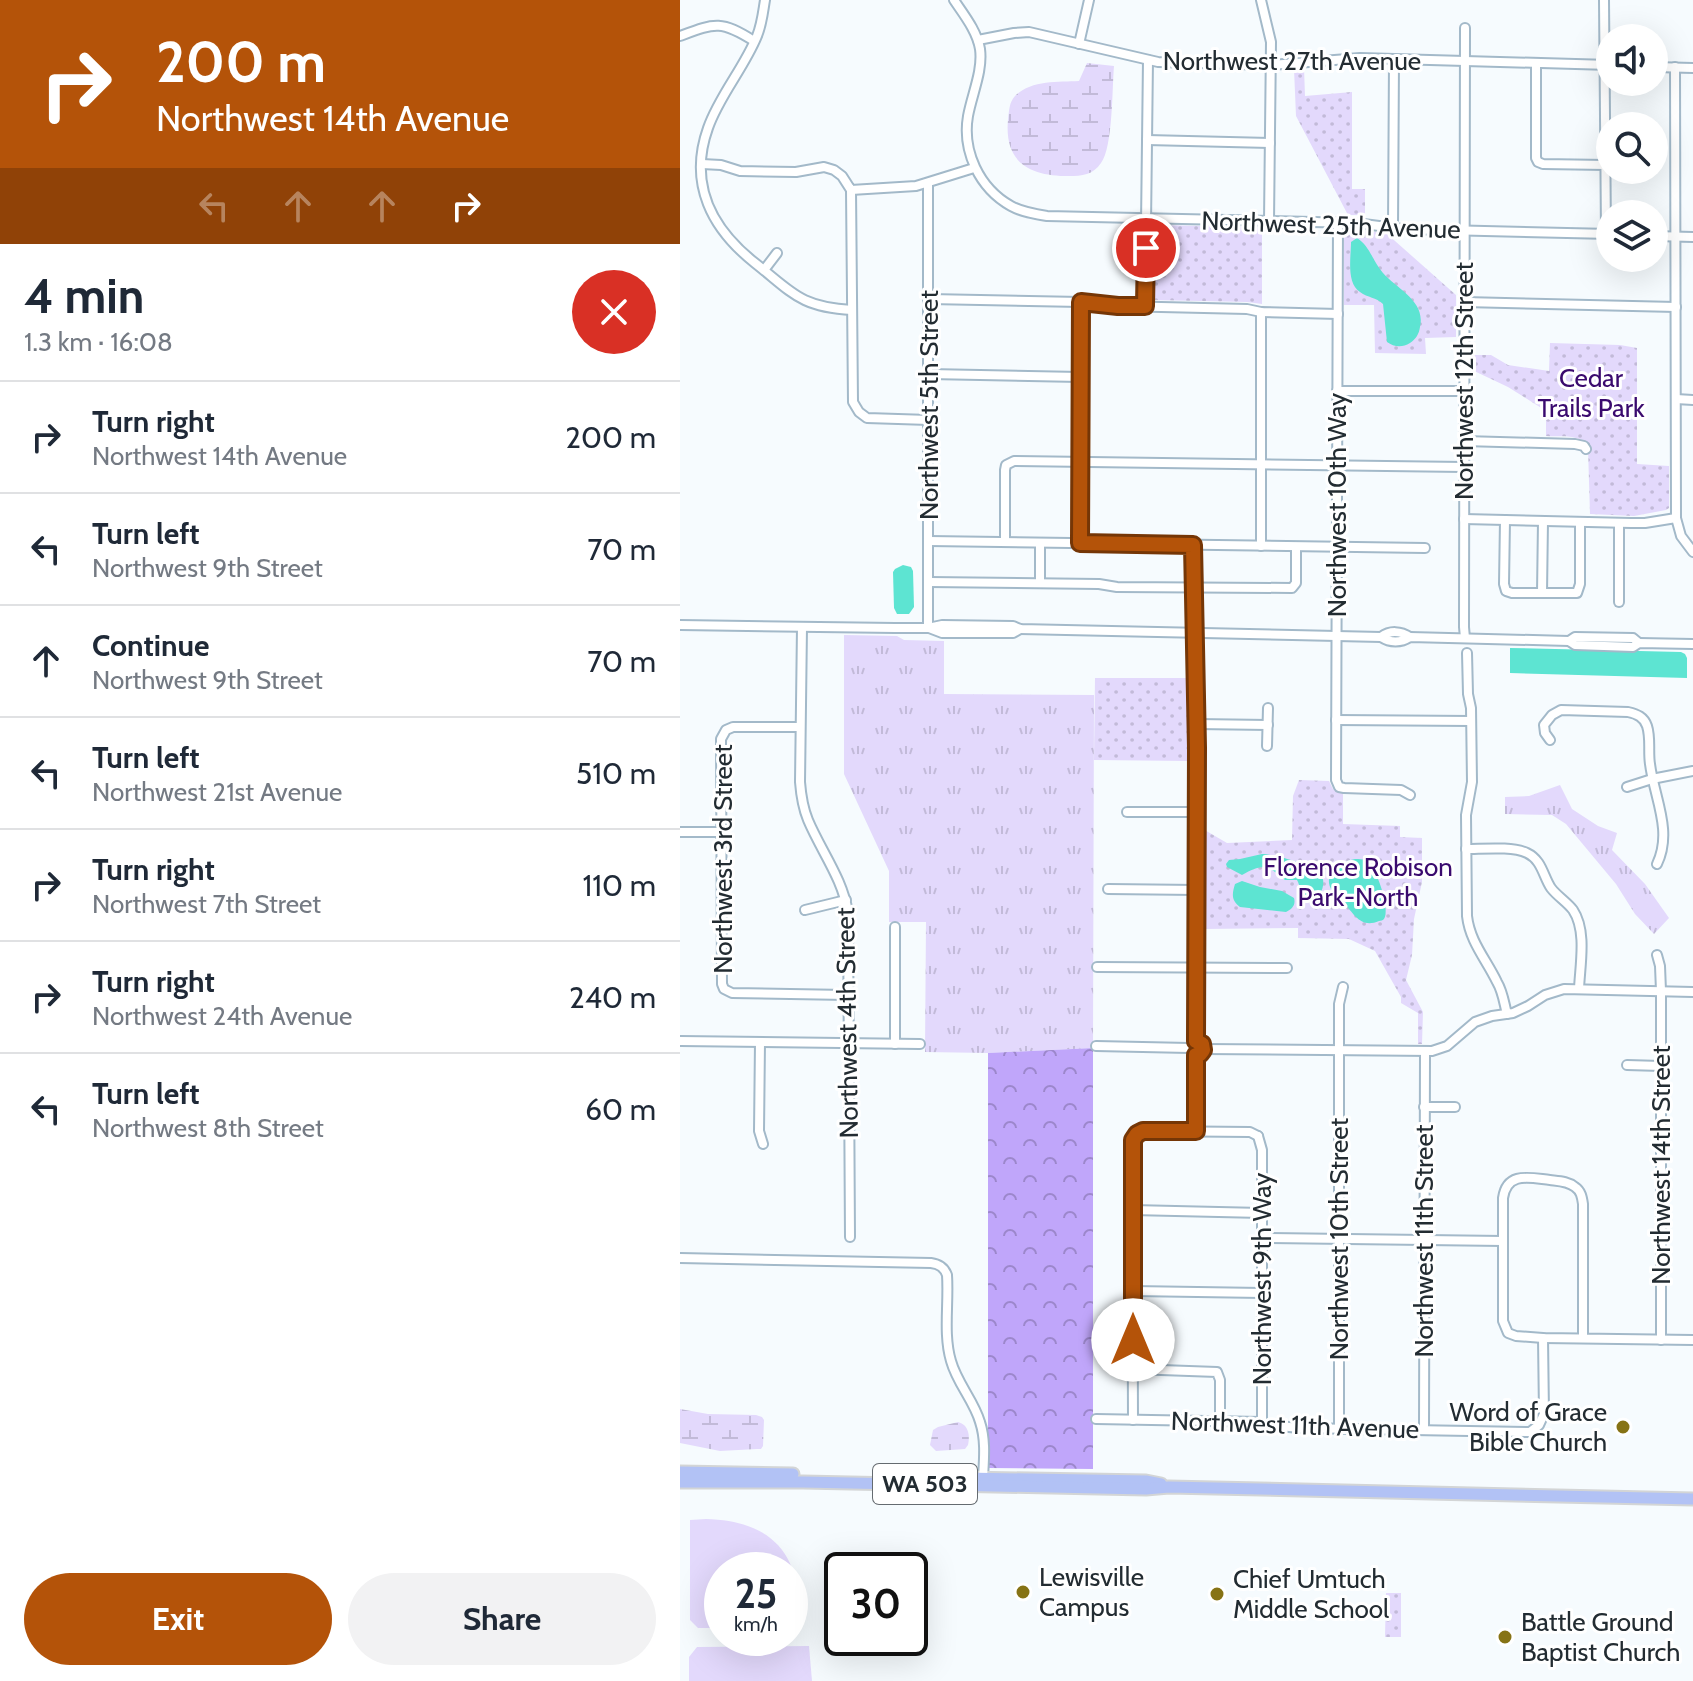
<!DOCTYPE html>
<meta charset="utf-8">
<style>
:root{--surface:#fff;--page:#f2f2f3;--text:#1f2937;--muted:#747a83;--line:#e0e1e3;--accent:#b45309}
body{margin:0;font-family:Cabin,sans-serif;background:var(--page);color:var(--text);height:100vh;display:flex;flex-direction:column;font-size:30px;white-space:nowrap}
*{box-sizing:border-box;margin:0}
p{font-size:26px;color:var(--muted)}
.icon{flex:none;width:44px;height:44px;fill:none;stroke:currentColor;stroke-width:2;stroke-linecap:round;stroke-linejoin:round}
.map{position:relative;flex:1;overflow:hidden}
.panel{display:flex;flex-direction:column;background:var(--surface);width:680px}
.panel>*{flex:none}
.guide{background:#b45309;color:#fff;overflow:hidden}
.controls{position:absolute;left:916px;top:24px;display:grid;gap:16px}
.controls a{display:grid;place-items:center;width:72px;height:72px;border-radius:50%;background:var(--surface);box-shadow:0 8px 32px #0002;font-size:40px}
.speed{position:absolute;left:24px;top:1552px;display:flex;gap:16px;font-size:40px;font-weight:700;text-align:center}
.speed>*{display:grid;place-content:center;width:104px;height:104px;border-radius:50%;background:var(--surface);box-shadow:0 8px 32px #0002;line-height:1}
.speed small{font-size:20px;font-weight:400}
.speed .limit{border:4px solid #111;border-radius:12px;background:#fff;color:#111}
.pin{position:absolute;display:grid;place-items:center;width:68px;height:68px;color:#fff;margin:-34px;border:4px solid #fff;border-radius:50%;box-shadow:0 2px 8px #0007}
.me{position:absolute;width:88px;margin:-44px;rotate:0deg;stroke-linejoin:round;filter:drop-shadow(0 0 6px #0008)}
.turn{display:flex;align-items:center;gap:28px;height:168px;padding:0 24px;font-size:36px}
.turn .icon{width:104px;height:104px;stroke-width:2.5}
.turn b{display:block;font-size:56px;line-height:68px}
.lanes{display:flex;align-items:center;height:76px;padding:0 24px;background:#0003;justify-content:center;gap:40px;direction:ltr}
.lanes .off{opacity:.35}
.round{display:grid;place-items:center;flex:none;width:84px;height:84px;border-radius:42px;background:var(--page)}
.summary{display:flex;align-items:center;justify-content:space-between;height:136px;padding:0 24px}
h1{font-size:48px;font-weight:700;line-height:60px}
.button{display:flex;gap:16px;margin-top:auto;padding:16px 24px}
.button a{flex:1;height:92px;border-radius:48px;background:var(--accent);color:#fff;font-size:32px;font-weight:700;line-height:92px;text-align:center}
.button a+a{background:var(--page);color:var(--text)}
ul{padding:0;list-style:none}
li{display:flex;align-items:center;gap:24px;height:112px;padding:0 24px;border-top:2px solid var(--line)}
li div{flex:1}
li b{display:block;font-size:30px}
li em{font-style:normal}
main{display:flex;flex:1;min-height:0}
.map>svg:first-child{display:block}
.grass{fill:url(#grass-tufts)}
.forest{fill:url(#forest-crowns)}
.wetland{fill:url(#wetland-marsh)}
.park{fill:url(#park-dots)}
.pitch{fill:#e3d9fc}
.water{fill:#5de4d2}
.lines{fill:none;stroke-linecap:round;stroke-linejoin:round}
.minor-casing{stroke:#a3b9c9;stroke-width:12}
.major-casing{stroke:#d3d5d6;stroke-width:15}
.minor{stroke:#fff;stroke-width:8}
.major{stroke:#b2c2f5;stroke-width:11}
.route-casing{stroke:#753606;stroke-width:20}
.route{stroke:#b45309;stroke-width:14}
.poi-dot{fill:#867315;stroke:#fff;stroke-width:3}
.labels{text-anchor:middle;stroke-width:6;stroke-linejoin:round;paint-order:stroke}
.shield{fill:#fff;stroke:#656b70;stroke-width:2}
.shield-label{font-size:24px;font-weight:bold;fill:#232c32}
.street-label{font-size:26px;fill:#232c32;stroke:#fff}
.park-label{font-size:26px;fill:#3a0a6e;stroke:#fff}
.poi-label{font-size:26px;fill:#232c32;stroke:#fff;text-anchor:start}
</style>
<main>
<section class="panel">
<div class="guide">
<div class="turn"><svg class="icon" aria-label="right" viewBox="0 0 24 24"><path d="M7 20v-9h11M14 6l5 5-5 5"/></svg><div><b>200 m</b>Northwest 14th Avenue</div></div>
<div class="lanes"><svg class="icon off" aria-label="left" viewBox="0 0 24 24"><path d="M17 20v-9H6M10 6l-5 5 5 5"/></svg><svg class="icon off" aria-label="ahead" viewBox="0 0 24 24"><path d="M12 20V5M6 11l6-6 6 6"/></svg><svg class="icon off" aria-label="ahead" viewBox="0 0 24 24"><path d="M12 20V5M6 11l6-6 6 6"/></svg><svg class="icon" aria-label="right" viewBox="0 0 24 24"><path d="M7 20v-9h11M14 6l5 5-5 5"/></svg></div>
</div>
<div class="summary"><div><h1>4 min</h1><p>1.3 km · 16:08</p></div><a class="round" style="background:#d93025;color:#fff"><svg class="icon" aria-label="close" viewBox="0 0 24 24"><path d="M6 6l12 12M18 6L6 18"/></svg></a></div>
<ul>
<li><svg class="icon" aria-label="right" viewBox="0 0 24 24"><path d="M7 20v-9h11M14 6l5 5-5 5"/></svg><div><b>Turn right</b><p>Northwest 14th Avenue</p></div><em>200 m</em></li>
<li><svg class="icon" aria-label="left" viewBox="0 0 24 24"><path d="M17 20v-9H6M10 6l-5 5 5 5"/></svg><div><b>Turn left</b><p>Northwest 9th Street</p></div><em>70 m</em></li>
<li><svg class="icon" aria-label="ahead" viewBox="0 0 24 24"><path d="M12 20V5M6 11l6-6 6 6"/></svg><div><b>Continue</b><p>Northwest 9th Street</p></div><em>70 m</em></li>
<li><svg class="icon" aria-label="left" viewBox="0 0 24 24"><path d="M17 20v-9H6M10 6l-5 5 5 5"/></svg><div><b>Turn left</b><p>Northwest 21st Avenue</p></div><em>510 m</em></li>
<li><svg class="icon" aria-label="right" viewBox="0 0 24 24"><path d="M7 20v-9h11M14 6l5 5-5 5"/></svg><div><b>Turn right</b><p>Northwest 7th Street</p></div><em>110 m</em></li>
<li><svg class="icon" aria-label="right" viewBox="0 0 24 24"><path d="M7 20v-9h11M14 6l5 5-5 5"/></svg><div><b>Turn right</b><p>Northwest 24th Avenue</p></div><em>240 m</em></li>
<li><svg class="icon" aria-label="left" viewBox="0 0 24 24"><path d="M17 20v-9H6M10 6l-5 5 5 5"/></svg><div><b>Turn left</b><p>Northwest 8th Street</p></div><em>60 m</em></li>
</ul>
<div class="button"><a>Exit</a><a>Share</a></div>
</section>
<div class="map">
<svg width="1013" height="1681" viewBox="0 0 1013 1681">
<defs>
<pattern id="grass-tufts" width="24" height="20" patternUnits="userSpaceOnUse" patternTransform="scale(2)"><rect width="24" height="20" fill="#e3d9fc"/><path d="M3 7l-1-3M5 7V3M7 7l1-3M15 17l-1-3M17 17v-4M19 17l1-3" fill="none" stroke="#c2bad8"/></pattern>
<pattern id="forest-crowns" width="20" height="18" patternUnits="userSpaceOnUse" patternTransform="scale(2)"><rect width="20" height="18" fill="#c0a6fa"/><path d="M2 6a3 3 0 1 1 6 0M12 15a3 3 0 1 1 6 0" fill="none" stroke="#9c87cb"/></pattern>
<pattern id="wetland-marsh" width="20" height="14" patternUnits="userSpaceOnUse" patternTransform="scale(2)"><rect width="20" height="14" fill="#e3d9fc"/><path d="M1 5h8M5 5V1M11 12h8M15 12V8" fill="none" stroke="#c2bad8"/></pattern>
<pattern id="park-dots" width="8" height="8" patternUnits="userSpaceOnUse" patternTransform="scale(2)"><rect width="8" height="8" fill="#e3d9fc"/><path d="M2 2h.1M6 6h.1" fill="none" stroke="#c2bad8" stroke-width="1.8" stroke-linecap="round"/></pattern>
</defs>
<rect width="100%" height="100%" fill="#f6fbfe"/>
<!-- grass -->
<g class="grass">
<path d="M164 635 217 636 224 640 264 641V694L414 695 413 1048 308 1053 245 1052 246 922H209V871L164 774Z"/>
<path d="M880 785 892 809 918 826 937 833 932 850 965 884 989 918 974 934 955 914 936 884 886 824 872 815 825 814V797L849 796Z"/>
</g>
<!-- forest -->
<path class="forest" d="M413 1048V1469L308 1468V1053Z"/>
<!-- wetland -->
<g class="wetland">
<path d="M407 63 434 66C432 88 433 147 421 163 413 175 402 176 389 176 350 176 324 163 328 120 329 112 329 102 335 96 351 80 378 82 399 81Z"/>
<path d="M0 1409 28 1414 76 1415 82 1417 84 1420 83 1446 81 1449H77L40 1451 0 1443Z"/>
<path d="M278 1422C289 1425 290 1436 288 1445L285 1449 256 1451 250 1445 253 1430 258 1427Z"/>
</g>
<!-- park -->
<g class="park">
<path d="M624 68 625 96 672 92V189H685V215H668L616 116 614 69Z"/>
<path d="M474 225 582 227V304L567 302 473 300 471 297V228Z"/>
<path d="M664 229 706 233 776 295V337L745 338 746 354 695 353 694 305H664Z"/>
<path d="M870 343 940 345 957 348V464L989 466V508L986 510 954 516 910 514 908 448C902 433 881 437 866 436V411L828 387 790 369V355H811L828 365 869 371Z"/>
<path d="M415 678H508V761L414 760Z"/>
<path d="M619 780 649 781 653 789 663 794V824L720 826V837L742 838V882L734 919 732 955 726 980 743 1012 742 1044H738V1013L721 1003V997L695 951 669 939 618 938V928L524 929 523 829 547 843 612 840 613 796Z"/>
<path d="M706 1593H721V1637H705Z"/>
</g>
<!-- pitch -->
<g class="pitch">
<path d="M26 1519C97 1521 124 1559 118 1628H110V1570H42V1628H18L10 1620V1520Z"/>
<path d="M129 1646 132 1681H9V1657L17 1647Z"/>
</g>
<!-- water -->
<g class="water">
<path d="M677 238C690 246 693 262 703 273 717 289 746 301 740 327 739 334 736 339 730 343 722 348 714 347 707 342L703 304C696 297 688 298 680 292 666 283 671 257 671 242Z"/>
<path d="M223 565 231 567 233 571 234 607 229 614H217L214 608 213 572 215 569Z"/>
<path d="M830 648 1001 652 1005 654 1007 658V678L830 673Z"/>
<path d="M582 854C593 854 635 865 641 874 648 885 638 906 625 897 620 893 620 885 617 880H605C588 865 583 863 562 875L547 867 546 864 549 860 560 859Z"/>
<path d="M675 859C679 859 683 859 687 861 696 866 711 910 704 919 703 920 701 921 699 921 681 929 674 914 664 903 658 897 650 891 649 883 648 870 664 861 675 859Z"/>
<path d="M562 881 580 887 602 891 614 898C616 905 612 909 606 912L560 907C551 900 552 894 555 884Z"/>
</g>
<g class="lines">
<defs>
<g id="minor">
<path d="M85 0C83 12 82 24 77 36 64 68 39 96 28 128 8 184 32 229 75 263 113 293 120 307 172 310"/>
<path d="M274 0C284 15 297 31 300 49 303 71 292 94 288 116 282 151 299 188 331 206 342 212 354 214 367 216L676 223 722 229 930 234"/>
<path d="M581 0 591 42 589 221"/>
<path d="M924 0 926 234"/>
<path d="M785 28 784 627 785 638"/>
<path d="M0 36C35 23 41 20 74 41"/>
<path d="M298 40 334 33 349 32 478 62 591 65 680 58 930 65"/>
<path d="M399 44 409 0"/>
<path d="M856 63V158L858 162 863 164 926 165"/>
<path d="M974 67 1013 68"/>
<path d="M995 67 996 518 1001 536 1013 552"/>
<path d="M467 140 590 143"/>
<path d="M22 164 41 165 60 171 116 172 144 167 154 170 162 176 171 190 236 186 294 168"/>
<path d="M248 183V628"/>
<path d="M171 190 173 402 179 412 187 418 249 420"/>
<path d="M658 223 656 780 659 787 664 788 721 790 730 795"/>
<path d="M713 227 714 60"/>
<path d="M974 236 1013 237"/>
<path d="M84 270 97 253"/>
<path d="M249 299 401 302 438 306 567 309 581 312 658 314"/>
<path d="M784 302 996 307"/>
<path d="M465 306 468 60"/>
<path d="M249 374 400 377"/>
<path d="M657 391H784"/>
<path d="M996 399 1013 400"/>
<path d="M784 441 895 444 904 446 906 449"/>
<path d="M784 519 951 523H965L996 518"/>
<path d="M825 520 824 584 826 591 832 593H897L900 584V522"/>
<path d="M249 541 745 548"/>
<path d="M325 542V470L326 465 334 461 784 467"/>
<path d="M400 543 401 302"/>
<path d="M513 545 517 724 516 1041"/>
<path d="M581 546V312"/>
<path d="M249 582 419 584 437 587 612 588 616 583V547"/>
<path d="M360 583V543"/>
<path d="M862 593 863 521"/>
<path d="M939 602V523"/>
<path d="M0 625 215 628H248L262 625 333 626 340 629 701 637C710 643 721 643 730 637L889 641 895 645 953 647 959 643 1013 644"/>
<path d="M122 627 120 782C121 795 123 808 128 820 141 851 163 879 168 913L170 1237"/>
<path d="M249 628 262 633H333L340 629"/>
<path d="M701 637C710 630 721 631 730 637"/>
<path d="M889 641 895 637 953 638 959 643"/>
<path d="M787 653 788 694 791 708 792 782 786 815 787 916C790 942 806 959 817 982 823 992 824 1003 827 1014"/>
<path d="M656 720 791 721"/>
<path d="M517 724 588 725"/>
<path d="M120 727H53L46 730 41 739 42 984 44 989 52 993 167 995"/>
<path d="M870 740 865 733 864 725 872 715 881 710 948 712C957 714 964 717 967 726 971 738 968 752 970 764 974 797 993 831 977 864"/>
<path d="M587 746 588 708"/>
<path d="M947 787 972 779 1013 771"/>
<path d="M447 812H517"/>
<path d="M0 832H41"/>
<path d="M786 849C803 849 832 846 847 853 862 860 863 876 871 888 877 896 887 902 893 910 907 931 900 965 899 989"/>
<path d="M428 889 517 890"/>
<path d="M125 910 166 900"/>
<path d="M215 927V1044"/>
<path d="M977 955 980 966 981 991V1340"/>
<path d="M417 967 607 968"/>
<path d="M0 1041 240 1044"/>
<path d="M80 1042 79 1131 83 1144"/>
<path d="M416 1046 509 1048"/>
<path d="M523 1049 752 1051 767 1046 795 1022 812 1016 833 1013 848 1006 865 995 884 989 1013 992"/>
<path d="M516 1055V1131"/>
<path d="M947 1065 981 1066"/>
<path d="M744 1107H775"/>
<path d="M578 1136 582 1150V1422"/>
<path d="M452 1210 582 1213"/>
<path d="M582 1238 823 1241"/>
<path d="M0 1258 251 1263C259 1264 264 1267 267 1275 269 1303 263 1334 271 1361 277 1383 294 1401 300 1422 306 1440 304 1459 303 1478"/>
<path d="M453 1291 582 1293"/>
<path d="M903 1338V1204C902 1197 901 1191 895 1187 888 1181 878 1181 870 1180 850 1178 827 1171 823 1198V1321L828 1333 836 1336 863 1338 1013 1340"/>
<path d="M453 1369 537 1372 540 1380V1421"/>
<path d="M416 1419 582 1422 589 1425 619 1428 850 1432 859 1425 864 1414 863 1338"/>
<path d="M453 1420 452 1143C454 1136 456 1133 463 1131L570 1132 578 1136"/>
<path d="M659 1428V1004L663 987"/>
<path d="M744 1429 745 1052"/>
</g>
<g id="major">
<path d="M0 1472 113 1474"/>
<path d="M283 1478 466 1481 481 1484"/>
<path d="M0 1482H123L466 1489 489 1487 1013 1499"/>
</g>
</defs>
<!-- minor casing -->
<use href="#minor" class="minor-casing"/>
<!-- major casing -->
<use href="#major" class="major-casing"/>
<!-- minor -->
<use href="#minor" class="minor"/>
<!-- major -->
<use href="#major" class="major"/>
</g>
<g class="lines">
<defs>
<path id="route" d="M453 1340V1140L457 1134 463 1131H516V1055L520 1054 523 1050 522 1044 516 1041 517 748 513 545 400 543 401 302 438 306H465L466 248"/>
</defs>
<!-- route casing -->
<use href="#route" class="route-casing"/>
<!-- route -->
<use href="#route" class="route"/>
</g>
<!-- markers -->
<g class="poi-dot">
<circle cx="943" cy="1427" r="8"/>
<circle cx="343" cy="1592" r="8"/>
<circle cx="537" cy="1594" r="8"/>
<circle cx="825" cy="1637" r="8"/>
</g>
<g class="labels">
<!-- shield labels -->
<rect class="shield" x="193" y="1464" width="104" height="40" rx="6"/>
<g class="shield-label">
<text x="245" y="1492">WA 503</text>
</g>
<!-- street labels -->
<g class="street-label">
<text x="612" y="70">Northwest 27th Avenue</text>
<text transform="translate(651 225) rotate(2)" y="9">Northwest 25th Avenue</text>
<text transform="translate(784 381) rotate(-90)" y="9">Northwest 12th Street</text>
<text transform="translate(249 405) rotate(-90)" y="9">Northwest 5th Street</text>
<text transform="translate(657 505) rotate(-90)" y="9">Northwest 10th Way</text>
<text transform="translate(43 859) rotate(-90)" y="9">Northwest 3rd Street</text>
<text transform="translate(167 1023) rotate(-91)" y="9">Northwest 4th Street</text>
<text transform="translate(981 1165) rotate(-90)" y="9">Northwest 14th Street</text>
<text transform="translate(659 1239) rotate(-90)" y="9">Northwest 10th Street</text>
<text transform="translate(744 1241) rotate(-90)" y="9">Northwest 11th Street</text>
<text transform="translate(582 1279) rotate(-90)" y="9">Northwest 9th Way</text>
<text transform="translate(615 1425) rotate(2)" y="9">Northwest 11th Avenue</text>
</g>
<!-- park labels -->
<g class="park-label">
<text x="911" y="387">Cedar<tspan x="911" dy="30">Trails Park</tspan></text>
<text x="678" y="876">Florence Robison<tspan x="678" dy="30">Park-North</tspan></text>
</g>
<!-- poi labels -->
<g class="poi-label">
<text x="927" y="1421" text-anchor="end">Word of Grace<tspan x="927" dy="30">Bible Church</tspan></text>
<text x="359" y="1586">Lewisville<tspan x="359" dy="30">Campus</tspan></text>
<text x="553" y="1588">Chief Umtuch<tspan x="553" dy="30">Middle School</tspan></text>
<text x="841" y="1631">Battle Ground<tspan x="841" dy="30">Baptist Church</tspan></text>
</g>
</g>
</svg>
<div class="controls">
<a><svg class="icon" aria-label="sound" viewBox="0 0 24 24"><path d="M4 9h4l5-4v14l-5-4H4zM17 9q2 3 0 6"/></svg></a>
<a><svg class="icon" aria-label="search" viewBox="0 0 24 24"><circle cx="10" cy="10" r="6"/><path d="M15 15l6 6"/></svg></a>
<a><svg class="icon" aria-label="layers" viewBox="0 0 24 24"><path d="M12 4l9 5-9 5-9-5zM3 14l9 5 9-5"/></svg></a>
</div>
<div class="speed"><div>25<small>km/h</small></div><div class="limit">30</div></div>
<div class="pin" style="left:466px;top:248px;background:#d93025"><svg class="icon" aria-label="arrive" viewBox="0 0 24 24"><path d="M6 21V4h12l-3 4 3 4H6"/></svg></div>
<svg class="me" style="left:453px;top:1340px" viewBox="-20 -20 40 40"><circle r="19" fill="#fff"/><path d="M0-13L10 11 0 6-10 11z" fill="#b45309"/></svg>
</div>
</main>
